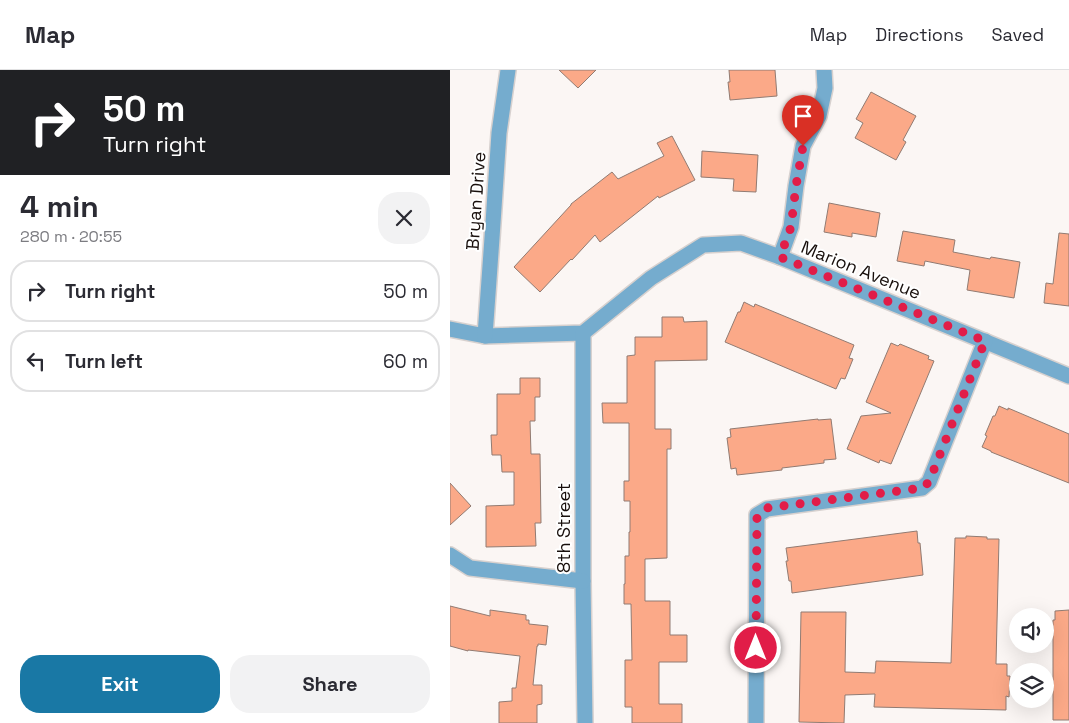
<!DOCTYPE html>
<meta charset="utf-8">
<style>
:root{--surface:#fff;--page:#f2f2f3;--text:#2b2b33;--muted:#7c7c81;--line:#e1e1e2;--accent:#1978a5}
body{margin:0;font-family:"Space Grotesk",sans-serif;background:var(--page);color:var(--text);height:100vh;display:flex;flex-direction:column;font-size:19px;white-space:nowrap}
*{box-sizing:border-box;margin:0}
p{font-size:16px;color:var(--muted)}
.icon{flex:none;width:28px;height:28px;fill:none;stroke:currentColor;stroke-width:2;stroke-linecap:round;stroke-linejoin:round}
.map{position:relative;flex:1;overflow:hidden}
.sheet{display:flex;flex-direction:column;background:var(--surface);width:450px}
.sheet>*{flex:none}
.banner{background:#202124;color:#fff;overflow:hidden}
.buttons{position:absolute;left:559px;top:538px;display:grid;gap:10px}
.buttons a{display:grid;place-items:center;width:45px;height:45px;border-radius:50%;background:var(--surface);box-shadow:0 5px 20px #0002;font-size:25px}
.pin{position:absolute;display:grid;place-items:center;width:42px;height:42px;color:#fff;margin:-51px -21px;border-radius:50% 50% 50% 0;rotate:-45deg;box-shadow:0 0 5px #0007}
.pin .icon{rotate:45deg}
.me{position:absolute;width:55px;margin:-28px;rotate:0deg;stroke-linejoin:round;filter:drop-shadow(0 0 4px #0008)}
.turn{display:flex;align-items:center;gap:18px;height:105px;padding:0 20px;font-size:22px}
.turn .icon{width:65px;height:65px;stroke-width:2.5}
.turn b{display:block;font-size:35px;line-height:42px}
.round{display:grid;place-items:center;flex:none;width:52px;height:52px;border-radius:20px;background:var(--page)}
.headline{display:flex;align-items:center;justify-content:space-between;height:85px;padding:0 20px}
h1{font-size:30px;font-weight:700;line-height:38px}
.primary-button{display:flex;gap:10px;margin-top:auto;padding:10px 20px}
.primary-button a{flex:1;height:58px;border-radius:20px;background:var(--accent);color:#fff;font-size:20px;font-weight:700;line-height:58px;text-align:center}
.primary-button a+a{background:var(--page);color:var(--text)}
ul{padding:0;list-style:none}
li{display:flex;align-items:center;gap:15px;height:62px;margin:0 10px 8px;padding:0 10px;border:2px solid var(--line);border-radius:20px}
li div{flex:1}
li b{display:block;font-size:19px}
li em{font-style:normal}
header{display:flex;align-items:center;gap:30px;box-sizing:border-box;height:70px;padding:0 25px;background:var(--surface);border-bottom:1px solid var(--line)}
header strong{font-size:24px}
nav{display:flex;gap:28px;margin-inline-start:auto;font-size:18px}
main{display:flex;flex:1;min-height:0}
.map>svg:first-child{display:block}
.building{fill:#fba988;stroke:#917b72}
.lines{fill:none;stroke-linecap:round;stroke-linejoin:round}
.minor-casing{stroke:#d7d1cf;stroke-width:18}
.minor{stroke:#75acce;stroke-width:15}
.route{stroke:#e11d48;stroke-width:9;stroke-dasharray:0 16.2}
.labels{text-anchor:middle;stroke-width:4;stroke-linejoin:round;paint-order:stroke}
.street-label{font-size:18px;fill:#180f0c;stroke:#fff}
</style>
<header>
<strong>Map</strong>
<nav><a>Map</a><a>Directions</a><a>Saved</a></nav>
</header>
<main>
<section class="sheet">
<div class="banner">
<div class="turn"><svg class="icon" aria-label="right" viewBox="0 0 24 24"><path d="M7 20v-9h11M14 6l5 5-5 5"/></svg><div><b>50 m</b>Turn right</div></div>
</div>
<div class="headline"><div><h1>4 min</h1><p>280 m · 20:55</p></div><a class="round"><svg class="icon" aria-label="close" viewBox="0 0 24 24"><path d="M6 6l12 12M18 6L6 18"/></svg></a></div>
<ul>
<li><svg class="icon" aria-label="right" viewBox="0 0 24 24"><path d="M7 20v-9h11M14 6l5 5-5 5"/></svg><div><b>Turn right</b></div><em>50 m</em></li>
<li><svg class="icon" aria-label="left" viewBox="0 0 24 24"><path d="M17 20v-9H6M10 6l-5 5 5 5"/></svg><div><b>Turn left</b></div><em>60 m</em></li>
</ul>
<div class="primary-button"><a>Exit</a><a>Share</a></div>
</section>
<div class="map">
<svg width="619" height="653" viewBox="0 0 619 653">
<rect width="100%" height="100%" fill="#fbf6f4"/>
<!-- building -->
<g class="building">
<path d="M109 0H146L128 18Z"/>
<path d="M279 0H325L327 26 280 30 278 12H280Z"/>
<path d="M421 22 466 46 453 70 456 72 446 90 405 68 413 53 406 49Z"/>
<path d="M222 66 245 110 209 128 208 126 150 172 145 165 122 190 121 189 90 222 64 197 121 135V134L162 102 168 109 214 86 207 73Z"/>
<path d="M252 81 308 85 306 122 283 121 284 109 251 107Z"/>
<path d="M379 133 430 143 426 167 402 163V167L374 162Z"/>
<path d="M453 161 505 170 503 182 540 189 541 187 570 192 564 228 517 220 520 200 475 191 474 196 447 191Z"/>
<path d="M609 163 619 164V236L594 233 596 213 603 214Z"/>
<path d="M294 232 304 237 305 234 404 275 399 288 403 289 395 309 391 308 386 319 275 272 288 242H290Z"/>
<path d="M212 247H233L234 252 257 251V290L205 291V359H221V379H217V488L195 489V531H220V565H237V592H209V634H232V653H182V637H175V590H182L181 534H174V514H175V486H179V462H180V431H174V411H179V353H153L152 333H177V286L185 285V267H212Z"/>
<path d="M441 273 448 276 450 274 479 286 478 289 484 291 441 394 430 390 429 393 397 379 411 346 441 343 416 332Z"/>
<path d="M70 308H90V327H85V351H80L81 384H90L91 453H85L86 476 36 477V436L64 435V402H52L51 385H42L41 365H47V324H70Z"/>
<path d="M549 336 558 340V338L619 364V413L541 382V381L532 377 537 366 535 365 543 346H545Z"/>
<path d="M368 349V350L381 349 386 389 374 390V393L332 398V400L287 405 286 398 281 399 277 368 281 367 280 359Z"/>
<path d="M0 413 21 436 0 455Z"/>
<path d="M467 461 468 473H470L473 505 342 523 341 511H339L336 491H338L336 478Z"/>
<path d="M516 466 537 467V469H549L546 594H557V606H560L559 627 556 626V640L424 637 425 624 395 625 394 653 349 652 351 542H396L395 602 425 603 426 591 501 593 505 468H516Z"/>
<path d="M0 536 40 546V540L76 545V550H79V554L98 556 96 575 88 574V576H87L83 615H92V634L87 635V653H49V632L62 631V618H66L70 586 18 580V581L0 576Z"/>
<path d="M619 540V650H603V550H605V541Z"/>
</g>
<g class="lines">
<defs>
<g id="minor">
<path d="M330 187 341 157 346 116 353 76 369 46 375 18 374 0"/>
<path d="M0 259 35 266 133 263 201 208 253 175 291 173 330 187 619 306"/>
<path d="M133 263V511L135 653"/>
<path d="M35 266 42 168 49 63 58 0"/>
<path d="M0 485 20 498 133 511"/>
<path d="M306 653 307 445 317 439 472 418 479 412 535 271"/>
</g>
</defs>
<!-- minor casing -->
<use href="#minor" class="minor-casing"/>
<!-- minor -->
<use href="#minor" class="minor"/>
</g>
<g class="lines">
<!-- route -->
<path class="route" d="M306 578 307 446 317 438 472 418 479 412 535 271 330 187 341 157 346 116 353 76"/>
</g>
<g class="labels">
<!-- street labels -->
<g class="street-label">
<text transform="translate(26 131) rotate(-86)" y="6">Bryan Drive</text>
<text transform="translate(411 200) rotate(22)" y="6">Marion Avenue</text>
<text transform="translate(114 458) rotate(-90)" y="6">8th Street</text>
</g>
</g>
</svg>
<div class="buttons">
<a><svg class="icon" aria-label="sound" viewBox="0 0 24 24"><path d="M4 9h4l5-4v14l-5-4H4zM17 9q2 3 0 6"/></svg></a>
<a><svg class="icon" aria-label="layers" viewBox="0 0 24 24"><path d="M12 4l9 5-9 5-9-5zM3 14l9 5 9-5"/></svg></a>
</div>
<div class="pin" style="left:353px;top:76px;background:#d93025"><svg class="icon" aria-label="arrive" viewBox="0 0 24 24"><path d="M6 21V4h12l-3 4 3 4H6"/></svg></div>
<svg class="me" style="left:306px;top:578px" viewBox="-20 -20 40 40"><circle r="17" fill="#e11d48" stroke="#fff" stroke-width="3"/><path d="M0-11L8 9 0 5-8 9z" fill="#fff"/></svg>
</div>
</main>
